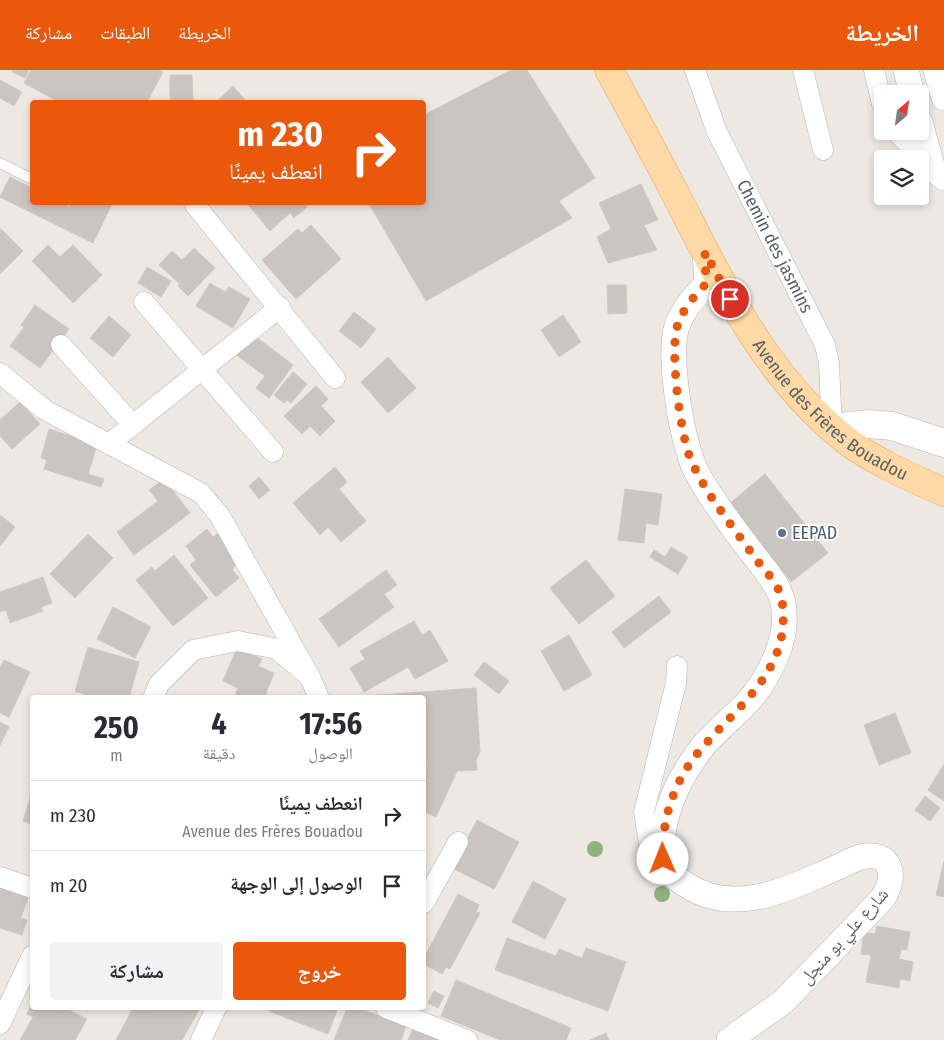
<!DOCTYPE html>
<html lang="ar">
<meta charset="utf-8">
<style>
:root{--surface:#fff;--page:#f2f2f3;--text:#2b2b33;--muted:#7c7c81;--line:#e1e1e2;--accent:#ea580c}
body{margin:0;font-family:"Fira Sans Condensed","Noto Naskh Arabic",sans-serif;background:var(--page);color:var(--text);direction:rtl;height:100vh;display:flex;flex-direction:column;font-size:19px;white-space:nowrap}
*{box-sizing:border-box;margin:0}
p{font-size:16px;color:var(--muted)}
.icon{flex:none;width:28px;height:28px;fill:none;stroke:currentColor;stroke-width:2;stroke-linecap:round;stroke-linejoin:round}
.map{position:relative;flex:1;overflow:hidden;direction:ltr}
.sheet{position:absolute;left:30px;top:625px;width:396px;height:315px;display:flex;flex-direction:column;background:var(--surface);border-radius:5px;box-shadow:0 2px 8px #0003;direction:rtl}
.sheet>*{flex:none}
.hud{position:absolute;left:30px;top:30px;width:396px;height:105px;border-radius:5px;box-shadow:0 2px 8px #0003;direction:rtl;background:#ea580c;color:#fff;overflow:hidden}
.needle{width:32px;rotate:29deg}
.fabs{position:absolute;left:874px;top:15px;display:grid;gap:10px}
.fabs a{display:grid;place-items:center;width:55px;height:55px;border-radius:5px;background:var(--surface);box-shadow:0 2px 8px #0003;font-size:25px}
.pin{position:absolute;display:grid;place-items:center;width:42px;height:42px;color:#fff;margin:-21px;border:2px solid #fff;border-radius:50%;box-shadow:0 1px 5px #0007}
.me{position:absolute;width:55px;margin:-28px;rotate:359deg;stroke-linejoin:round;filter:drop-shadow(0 0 4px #0008)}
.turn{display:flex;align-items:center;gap:18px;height:105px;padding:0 20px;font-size:22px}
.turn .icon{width:65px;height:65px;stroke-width:2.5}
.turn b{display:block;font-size:35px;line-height:42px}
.eta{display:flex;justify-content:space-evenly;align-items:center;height:85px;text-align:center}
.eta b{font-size:30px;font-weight:700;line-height:35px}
.button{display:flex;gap:10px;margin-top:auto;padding:10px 20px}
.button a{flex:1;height:58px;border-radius:5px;background:var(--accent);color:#fff;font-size:20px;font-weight:700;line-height:58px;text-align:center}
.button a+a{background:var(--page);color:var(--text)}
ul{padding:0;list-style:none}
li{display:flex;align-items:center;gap:15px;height:70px;padding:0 20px;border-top:1px solid var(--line)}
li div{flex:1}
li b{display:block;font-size:19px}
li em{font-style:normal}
header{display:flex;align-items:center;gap:30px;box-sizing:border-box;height:70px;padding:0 25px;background:var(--accent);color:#fff}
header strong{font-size:24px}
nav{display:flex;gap:28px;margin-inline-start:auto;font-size:18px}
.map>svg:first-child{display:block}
.building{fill:#cac5c1;stroke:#d2c8c0}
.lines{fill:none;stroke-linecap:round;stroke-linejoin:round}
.service-casing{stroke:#b0b5b8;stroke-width:11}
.minor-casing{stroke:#b0b5b8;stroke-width:21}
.tertiary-casing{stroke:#b0b5b8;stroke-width:26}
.secondary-casing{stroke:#b1b7ba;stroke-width:29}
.primary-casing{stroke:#f49f54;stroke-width:29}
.service{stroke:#fff;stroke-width:10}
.minor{stroke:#fff;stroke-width:20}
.tertiary{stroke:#fff;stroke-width:25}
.secondary{stroke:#fff;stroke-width:28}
.primary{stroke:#ffdaa6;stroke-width:28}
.tree{fill:#8fb081}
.route{stroke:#ea580c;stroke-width:9;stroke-dasharray:0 16.2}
.service-dot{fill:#5c6f8a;stroke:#fff;stroke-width:2}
.labels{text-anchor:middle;stroke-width:4;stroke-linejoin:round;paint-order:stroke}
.street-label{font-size:18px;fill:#5a6163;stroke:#fff}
.service-label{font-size:18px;fill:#4e5e75;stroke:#fff;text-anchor:start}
</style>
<header>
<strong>الخريطة</strong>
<nav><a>الخريطة</a><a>الطبقات</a><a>مشاركة</a></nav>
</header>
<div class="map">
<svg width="944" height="970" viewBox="0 0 944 970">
<rect width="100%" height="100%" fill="#eee8e2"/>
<!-- building -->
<g class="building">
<path d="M13 0H29L25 8 12 2Z"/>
<path d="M31 0H159L163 2 147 32H59L24 13Z"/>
<path d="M511 0H527L595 108 559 131 572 148 426 231 368 132H424V45Z"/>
<path d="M170 5H192L193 30H170Z"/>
<path d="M0 10 22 22 14 36 0 28Z"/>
<path d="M233 16 246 31 245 32H216Z"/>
<path d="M10 107 32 118V132H61L70 137 72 132H113L93 173 0 127Z"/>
<path d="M641 114 658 150 644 155 657 180 608 193 597 167 611 159 599 133Z"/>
<path d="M246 132H303L307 137 294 148 290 143 270 161Z"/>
<path d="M311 155 341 189 296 229 262 190 298 159 302 163Z"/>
<path d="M1 159 23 181 0 204V161Z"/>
<path d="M48 175 60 187 73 175 102 205 73 233 32 191Z"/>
<path d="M194 178 215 198 188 226 178 216 180 214 159 195 172 181 182 190Z"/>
<path d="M147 197 171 211 161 227 138 213Z"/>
<path d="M210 213 225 222 229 217 250 229 233 258 196 236Z"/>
<path d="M607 215H626L627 243 608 244Z"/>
<path d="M35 235 69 259 40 298 10 276 24 257 21 255Z"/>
<path d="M354 242 376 259 361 278 339 261Z"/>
<path d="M563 245 581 272 559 287 541 260Z"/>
<path d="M109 246 131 265 113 287 90 268Z"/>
<path d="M251 263 293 295 269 328 256 318 265 306 235 284Z"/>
<path d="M388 287 416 318 388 343 361 312Z"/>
<path d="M293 302 307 314 291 333 287 330 284 333 274 325Z"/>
<path d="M316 316 328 329 321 336 335 351 320 366 310 356 302 364 284 346Z"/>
<path d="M20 332 40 354 12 379 0 366V350Z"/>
<path d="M49 359 97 375 88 404 104 409 101 417 44 399 47 390 41 388Z"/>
<path d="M335 397 347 412 339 419 366 451 341 472 328 457 320 465 293 433Z"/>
<path d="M765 404 828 483 791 512 729 434Z"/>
<path d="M259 407 270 420 259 429 249 416Z"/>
<path d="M164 409 190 443 134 485 117 462 158 431 149 420Z"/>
<path d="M625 419 662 424 658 455 646 453 644 473 618 470Z"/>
<path d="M0 445 15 457 0 476Z"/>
<path d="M207 459 213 467 220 462 239 490 232 500 239 508 216 527 190 495 196 490 186 476Z"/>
<path d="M88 464 113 488 75 528 50 504Z"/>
<path d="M671 477 688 487 678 504 650 487 654 480 665 487Z"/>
<path d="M174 485 208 528 173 556 136 510 152 497 155 501Z"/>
<path d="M586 490 615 526 579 554 550 518Z"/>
<path d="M386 500 397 515 384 524 394 537 339 577 319 549Z"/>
<path d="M43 507 52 533 41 537 43 541 10 553 6 540 0 542V522Z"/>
<path d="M659 526 671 542 624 578 612 562Z"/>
<path d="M113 537 151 557 135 588 97 569Z"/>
<path d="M414 551 422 565 430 560 448 591 415 609 408 597 364 622 350 598 365 589 360 581Z"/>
<path d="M569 565 592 605 564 621 541 581Z"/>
<path d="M88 577 139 592 129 628H96L75 621Z"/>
<path d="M237 578 262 589 258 596 274 603 264 628H234L238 618 223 611Z"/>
<path d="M4 590 30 602 9 647 0 643V598Z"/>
<path d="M484 592 509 611 499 624 474 605Z"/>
<path d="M476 618 480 682 476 690 477 700 457 701 436 747 424 741V693H428L424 691V628H367V626Z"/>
<path d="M895 643 911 683 879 695 864 655Z"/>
<path d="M0 652 9 657 0 675Z"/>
<path d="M944 694V731L928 720Z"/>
<path d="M32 722V754L23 751Z"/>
<path d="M925 726 940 738 930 751 915 740Z"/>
<path d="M477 750 519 772 494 819 452 798Z"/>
<path d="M944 791V827L936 825Z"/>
<path d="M533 811 566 829 545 869 512 852Z"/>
<path d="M0 812 30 822 21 848 27 850 22 865 0 858Z"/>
<path d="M458 824 479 835 476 842 480 843 450 899 446 897 442 904 424 894V888Z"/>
<path d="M877 856 910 862 907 880 901 879 899 889 913 892 910 911 900 909 899 918 866 912 871 885 861 884 864 862 875 864Z"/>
<path d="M507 868 556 886 559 879 582 888 586 878 626 892 608 941 495 900Z"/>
<path d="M456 910 571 958 566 970H500L441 946Z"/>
<path d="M434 921 444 926 438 938 428 933Z"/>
<path d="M32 933V938H65L87 949 75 970H20L33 947 27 944Z"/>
<path d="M133 938H200L182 970H116Z"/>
<path d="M270 938H338L328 964 269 941Z"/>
<path d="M347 938H358L406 956 401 970H334Z"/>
<path d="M414 956 450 970H408Z"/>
<path d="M606 963 609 970H590Z"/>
</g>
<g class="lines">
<defs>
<path id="service" d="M0 93 32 109"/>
<g id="minor">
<path id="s1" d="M695 0 717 62 825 275 829 294 832 358"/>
<path d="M803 0 823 80"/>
<path d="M874 0 882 34"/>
<path d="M896 61 933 99"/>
<path d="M195 135 335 308"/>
<path d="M144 232 273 382"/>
<path d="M61 275 133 355"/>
<path d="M0 303 45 340 201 423 220 446 310 607"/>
<path d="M109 374 280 237"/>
<path d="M153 628 159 614 193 580 238 571 277 579 310 607 319 628"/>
<path d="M663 789 653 784 649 773 644 742 676 613 677 596"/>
<path d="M0 807 32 818"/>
<path d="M424 833 458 772"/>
<path d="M386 938 467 970"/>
<path d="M0 954 32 886"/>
<path d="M201 970 216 938"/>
</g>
<g id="tertiary">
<path d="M906 0 912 24"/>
<path d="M936 0 944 28"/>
<path d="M920 52 933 99 944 108"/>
<path d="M705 182 707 214C694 226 683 240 677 256 668 284 680 354 689 382 692 396 700 409 707 420 723 445 742 470 760 493 768 504 778 515 782 529 791 563 773 600 753 626 737 645 716 660 700 680 684 701 671 726 665 752 663 763 660 777 663 789 666 801 678 810 688 816 731 843 780 823 822 804 835 799 848 791 861 787 892 780 897 807 883 828L784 931 729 970"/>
</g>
<path id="secondary" d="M832 358 869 354 892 356 944 373"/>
<g id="primary">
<path id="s2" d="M609 0C632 42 655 84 677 127 723 216 766 308 847 371 873 391 914 409 944 422"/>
</g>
</defs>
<!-- service casing -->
<use href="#service" class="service-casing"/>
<!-- minor casing -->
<use href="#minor" class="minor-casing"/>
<!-- tertiary casing -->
<use href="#tertiary" class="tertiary-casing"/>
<!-- secondary casing -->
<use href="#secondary" class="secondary-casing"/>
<!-- primary casing -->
<use href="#primary" class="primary-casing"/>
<!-- service -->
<use href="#service" class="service"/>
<!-- minor -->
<use href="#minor" class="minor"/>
<!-- tertiary -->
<use href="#tertiary" class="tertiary"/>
<!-- secondary -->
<use href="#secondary" class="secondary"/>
<!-- primary -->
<use href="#primary" class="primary"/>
</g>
<!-- trees -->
<g class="tree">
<circle cx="595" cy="779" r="8"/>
<circle cx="662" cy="824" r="8"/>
</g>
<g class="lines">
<!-- route -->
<path class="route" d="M663 789C661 749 675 708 702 678 741 633 792 598 782 531 780 516 768 504 759 493 742 470 724 446 708 422 701 410 694 398 689 385 680 359 670 283 677 257 682 240 694 226 706 214L705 182 730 229"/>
</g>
<!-- markers -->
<circle class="service-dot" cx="782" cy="463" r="5"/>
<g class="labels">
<!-- street labels -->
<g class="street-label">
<text dy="6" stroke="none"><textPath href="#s1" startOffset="194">Chemin des jasmins</textPath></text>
<text dy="6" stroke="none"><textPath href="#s2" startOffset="411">Avenue des Frères Bouadou</textPath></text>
<text transform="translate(844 866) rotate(-48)" y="6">شارع علي بو منجل</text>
</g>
<!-- service labels -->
<g class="service-label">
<text x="792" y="469">EEPAD</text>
</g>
</g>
</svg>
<div class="fabs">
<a><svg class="needle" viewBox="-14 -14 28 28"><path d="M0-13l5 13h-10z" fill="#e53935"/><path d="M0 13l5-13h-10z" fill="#7c7c81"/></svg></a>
<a><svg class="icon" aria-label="layers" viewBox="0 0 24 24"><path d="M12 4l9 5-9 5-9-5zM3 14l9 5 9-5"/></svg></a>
</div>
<div class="pin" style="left:730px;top:229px;background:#d93025"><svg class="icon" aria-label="arrive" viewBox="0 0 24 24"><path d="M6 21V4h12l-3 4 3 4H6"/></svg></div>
<svg class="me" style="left:663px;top:789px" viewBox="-20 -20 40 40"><circle r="19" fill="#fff"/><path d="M0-13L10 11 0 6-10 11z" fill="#ea580c"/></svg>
<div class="hud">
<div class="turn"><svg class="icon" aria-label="right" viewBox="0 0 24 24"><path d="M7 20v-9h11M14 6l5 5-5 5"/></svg><div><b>230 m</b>انعطف يمينًا</div></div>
</div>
<section class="sheet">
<div class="eta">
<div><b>17:56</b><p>الوصول</p></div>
<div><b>4</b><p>دقيقة</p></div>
<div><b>250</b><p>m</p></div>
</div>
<ul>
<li><svg class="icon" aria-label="right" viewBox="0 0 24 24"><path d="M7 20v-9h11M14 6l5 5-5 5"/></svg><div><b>انعطف يمينًا</b><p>Avenue des Frères Bouadou</p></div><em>230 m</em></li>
<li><svg class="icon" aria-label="arrive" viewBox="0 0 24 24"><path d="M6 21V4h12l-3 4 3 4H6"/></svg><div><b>الوصول إلى الوجهة</b></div><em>20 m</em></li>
</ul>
<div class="button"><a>خروج</a><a>مشاركة</a></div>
</section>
</div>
